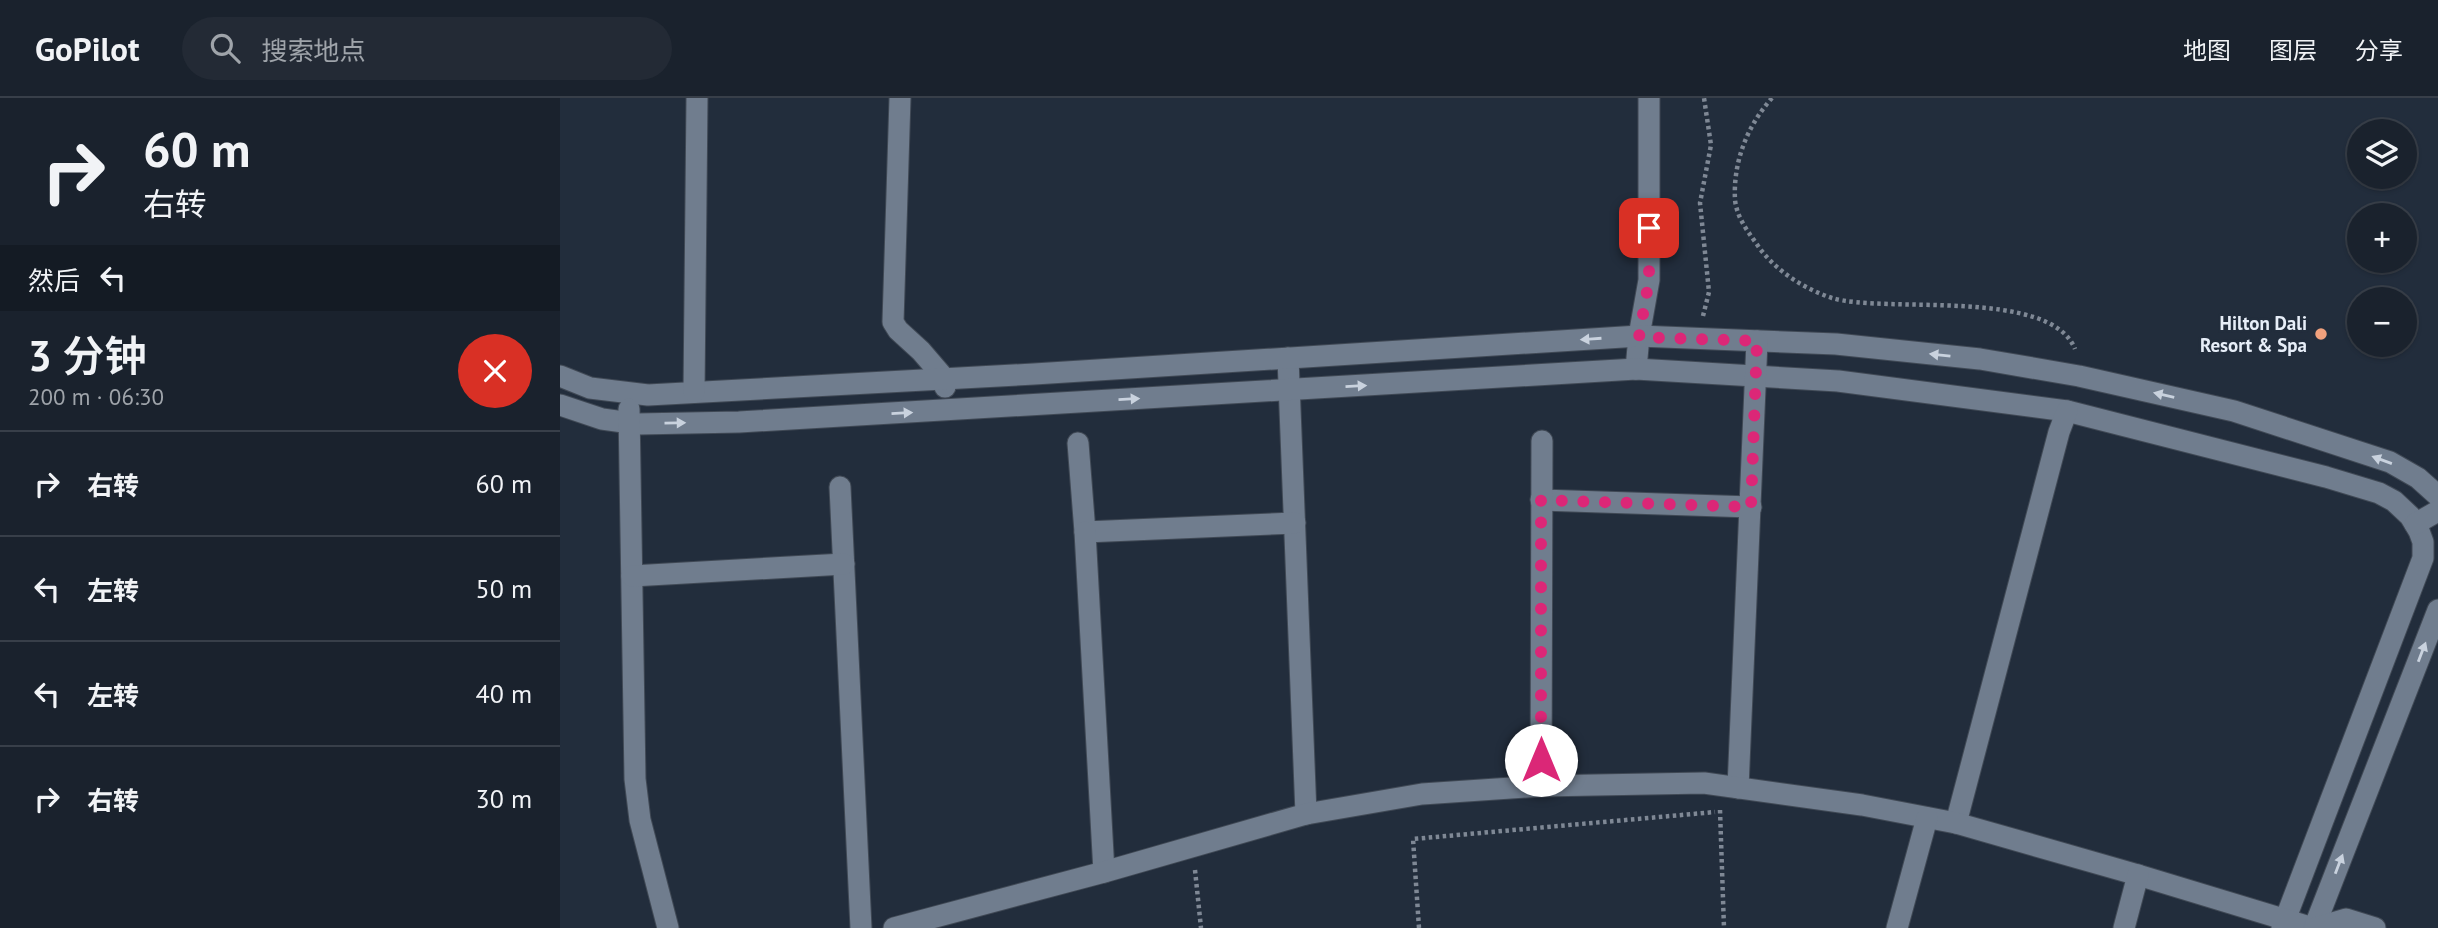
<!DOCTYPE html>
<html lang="zh">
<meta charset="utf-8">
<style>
:root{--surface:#1a222d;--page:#232a35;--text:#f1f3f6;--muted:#9fa4aa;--line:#383f49}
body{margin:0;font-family:"PT Sans","Noto Sans SC",sans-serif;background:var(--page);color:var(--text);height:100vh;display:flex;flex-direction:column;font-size:26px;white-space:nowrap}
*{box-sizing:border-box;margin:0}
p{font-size:23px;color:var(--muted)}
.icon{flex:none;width:38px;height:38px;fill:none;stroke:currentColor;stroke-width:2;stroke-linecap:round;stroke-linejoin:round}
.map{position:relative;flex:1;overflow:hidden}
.drawer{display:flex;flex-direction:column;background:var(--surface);width:560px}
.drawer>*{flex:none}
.banner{background:#1a222d;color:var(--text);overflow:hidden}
.controls{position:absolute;left:1787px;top:21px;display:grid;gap:14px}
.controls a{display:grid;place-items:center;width:70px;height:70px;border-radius:50%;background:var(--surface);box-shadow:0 2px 5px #0004,0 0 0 2px var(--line);font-size:35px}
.pin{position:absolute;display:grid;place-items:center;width:60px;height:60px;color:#fff;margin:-30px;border-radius:14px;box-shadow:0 4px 10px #0006}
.me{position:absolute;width:77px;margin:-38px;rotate:0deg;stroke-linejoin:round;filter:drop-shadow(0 0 5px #0008)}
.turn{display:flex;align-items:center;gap:24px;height:147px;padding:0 28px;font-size:32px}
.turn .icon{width:91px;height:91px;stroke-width:2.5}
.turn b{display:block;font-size:49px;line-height:60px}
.then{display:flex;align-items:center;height:66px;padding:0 28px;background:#0003;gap:14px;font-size:26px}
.round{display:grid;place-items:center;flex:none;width:74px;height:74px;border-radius:37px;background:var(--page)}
.headline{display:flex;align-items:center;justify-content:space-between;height:119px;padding:0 28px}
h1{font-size:42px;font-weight:600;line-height:52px}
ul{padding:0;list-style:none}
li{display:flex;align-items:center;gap:21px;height:105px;padding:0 28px;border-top:2px solid var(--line)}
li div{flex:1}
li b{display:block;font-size:26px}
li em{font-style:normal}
header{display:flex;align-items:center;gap:42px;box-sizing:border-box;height:98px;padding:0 35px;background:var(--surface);border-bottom:2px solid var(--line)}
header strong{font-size:33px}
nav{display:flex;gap:38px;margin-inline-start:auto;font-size:24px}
.search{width:490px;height:63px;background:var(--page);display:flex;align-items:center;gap:18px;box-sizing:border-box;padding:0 24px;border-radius:38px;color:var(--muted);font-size:26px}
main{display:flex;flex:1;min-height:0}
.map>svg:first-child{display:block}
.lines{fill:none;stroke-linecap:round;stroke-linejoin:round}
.minor-casing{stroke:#404955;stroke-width:23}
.path{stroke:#7f8895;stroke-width:4.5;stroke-dasharray:3.5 3.5;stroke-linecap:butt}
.minor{stroke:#707d8e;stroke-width:21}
.oneway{fill:#c9d2de}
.route{stroke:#db2777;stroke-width:12;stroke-dasharray:0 21.6}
.poi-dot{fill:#f1a17d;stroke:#222d3c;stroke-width:2.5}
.labels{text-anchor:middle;stroke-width:5;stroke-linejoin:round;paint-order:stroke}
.poi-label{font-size:19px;font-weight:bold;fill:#e7eef8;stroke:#222d3c;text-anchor:end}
</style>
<header>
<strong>GoPilot</strong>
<div class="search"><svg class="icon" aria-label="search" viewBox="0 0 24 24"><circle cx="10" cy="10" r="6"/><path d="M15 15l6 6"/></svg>搜索地点</div>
<nav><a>地图</a><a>图层</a><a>分享</a></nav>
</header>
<main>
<section class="drawer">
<div class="banner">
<div class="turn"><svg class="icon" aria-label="right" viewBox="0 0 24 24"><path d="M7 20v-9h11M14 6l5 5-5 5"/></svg><div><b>60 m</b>右转</div></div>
<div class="then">然后<svg class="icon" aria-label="left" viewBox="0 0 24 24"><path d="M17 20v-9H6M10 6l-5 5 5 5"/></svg></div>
</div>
<div class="headline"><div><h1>3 分钟</h1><p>200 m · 06:30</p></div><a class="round" style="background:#d93025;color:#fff"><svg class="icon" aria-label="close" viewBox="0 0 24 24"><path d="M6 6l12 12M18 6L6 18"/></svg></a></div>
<ul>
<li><svg class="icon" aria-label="right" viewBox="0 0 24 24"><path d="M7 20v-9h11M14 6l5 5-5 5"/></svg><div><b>右转</b></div><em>60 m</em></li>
<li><svg class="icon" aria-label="left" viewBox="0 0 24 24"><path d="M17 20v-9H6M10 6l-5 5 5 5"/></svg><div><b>左转</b></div><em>50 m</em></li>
<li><svg class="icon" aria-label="left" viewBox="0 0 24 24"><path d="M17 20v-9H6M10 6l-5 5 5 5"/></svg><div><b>左转</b></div><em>40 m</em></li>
<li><svg class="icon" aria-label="right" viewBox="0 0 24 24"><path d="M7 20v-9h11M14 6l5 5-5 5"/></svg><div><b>右转</b></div><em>30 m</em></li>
</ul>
</section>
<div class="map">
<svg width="1878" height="830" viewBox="0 0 1878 830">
<rect width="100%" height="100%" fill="#222d3c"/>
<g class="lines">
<defs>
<g id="minor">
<path d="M340 0 333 224 338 232 361 253 385 281V289"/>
<path d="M728 260 746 716"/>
<path d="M1076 271 1079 238 1089 182V0"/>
<path d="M0 278 30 290 88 297 474 276 1079 238 1276 246 1420 261 1519 278 1674 313 1830 364 1858 380 1878 398"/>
<path d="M134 294 137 0"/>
<path d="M0 307 42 321 78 326 179 324 1076 271 1278 283 1507 313 1766 379 1819 395 1834 403 1850 418 1859 433 1863 444V460L1722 830"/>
<path d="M69 311 75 681 80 722 108 830"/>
<path d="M518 345 525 434 735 425"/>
<path d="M280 389 301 830"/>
<path d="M981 402 1191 409"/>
<path d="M1855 426 1878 413"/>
<path d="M525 434 544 774"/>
<path d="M72 478 284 466"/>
<path d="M981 688 982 343"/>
<path d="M1178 690 1197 243"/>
<path d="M1396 725 1499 334 1507 313"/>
<path d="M334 830 544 774 746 716 862 696 981 688 1144 685 1302 707 1396 725 1578 777 1753 830"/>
<path d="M1337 830 1367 720"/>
<path d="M1564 830 1578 777"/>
<path d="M1754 830 1878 512"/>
<path d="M1755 830 1786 821 1815 830"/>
</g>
</defs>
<!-- minor casing -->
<use href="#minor" class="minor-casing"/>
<!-- path -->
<g class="path">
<path d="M1212 0C1187 28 1173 64 1175 102 1177 119 1186 131 1196 145 1213 171 1242 190 1272 200 1326 216 1490 189 1515 251"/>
<path d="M1143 218 1149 194 1140 105 1151 47 1144 0"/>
<path d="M1160 712 1164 830"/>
<path d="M635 772 641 830"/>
<path d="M859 830 853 741 1155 714"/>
</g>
<!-- minor -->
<use href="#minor" class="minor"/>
</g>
<!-- one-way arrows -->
<defs><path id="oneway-solid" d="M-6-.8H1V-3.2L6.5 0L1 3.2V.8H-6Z" transform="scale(1.75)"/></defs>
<g class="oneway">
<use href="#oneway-solid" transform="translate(1031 241) rotate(176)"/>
<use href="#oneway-solid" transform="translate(1380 257) rotate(-174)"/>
<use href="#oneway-solid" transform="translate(796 288) rotate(-3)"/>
<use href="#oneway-solid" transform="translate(1604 297) rotate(-167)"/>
<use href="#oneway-solid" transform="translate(569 301) rotate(-3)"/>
<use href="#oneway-solid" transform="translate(342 315) rotate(-3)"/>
<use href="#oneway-solid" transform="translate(115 325) rotate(-1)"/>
<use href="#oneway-solid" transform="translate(1822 362) rotate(-160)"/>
<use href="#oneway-solid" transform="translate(1862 554) rotate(-69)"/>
<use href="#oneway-solid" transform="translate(1779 766) rotate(-69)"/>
</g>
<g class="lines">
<!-- route -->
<path class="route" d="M981 662V402L1191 409 1197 243 1079 239 1089 182V130"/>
</g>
<!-- markers -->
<circle class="poi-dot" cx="1761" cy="236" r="7"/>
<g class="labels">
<!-- poi labels -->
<g class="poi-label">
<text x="1747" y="232">Hilton Dali<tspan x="1747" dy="22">Resort &amp; Spa</tspan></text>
</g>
</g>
</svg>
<div class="controls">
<a><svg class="icon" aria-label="layers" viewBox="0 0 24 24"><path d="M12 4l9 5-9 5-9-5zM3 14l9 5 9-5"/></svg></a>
<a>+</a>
<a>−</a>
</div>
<div class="pin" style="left:1089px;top:130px;background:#d93025"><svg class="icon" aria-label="arrive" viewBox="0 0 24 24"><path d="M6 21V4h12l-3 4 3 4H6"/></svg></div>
<svg class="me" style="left:981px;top:662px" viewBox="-20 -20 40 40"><circle r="19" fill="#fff"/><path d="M0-13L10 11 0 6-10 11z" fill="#db2777"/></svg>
</div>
</main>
